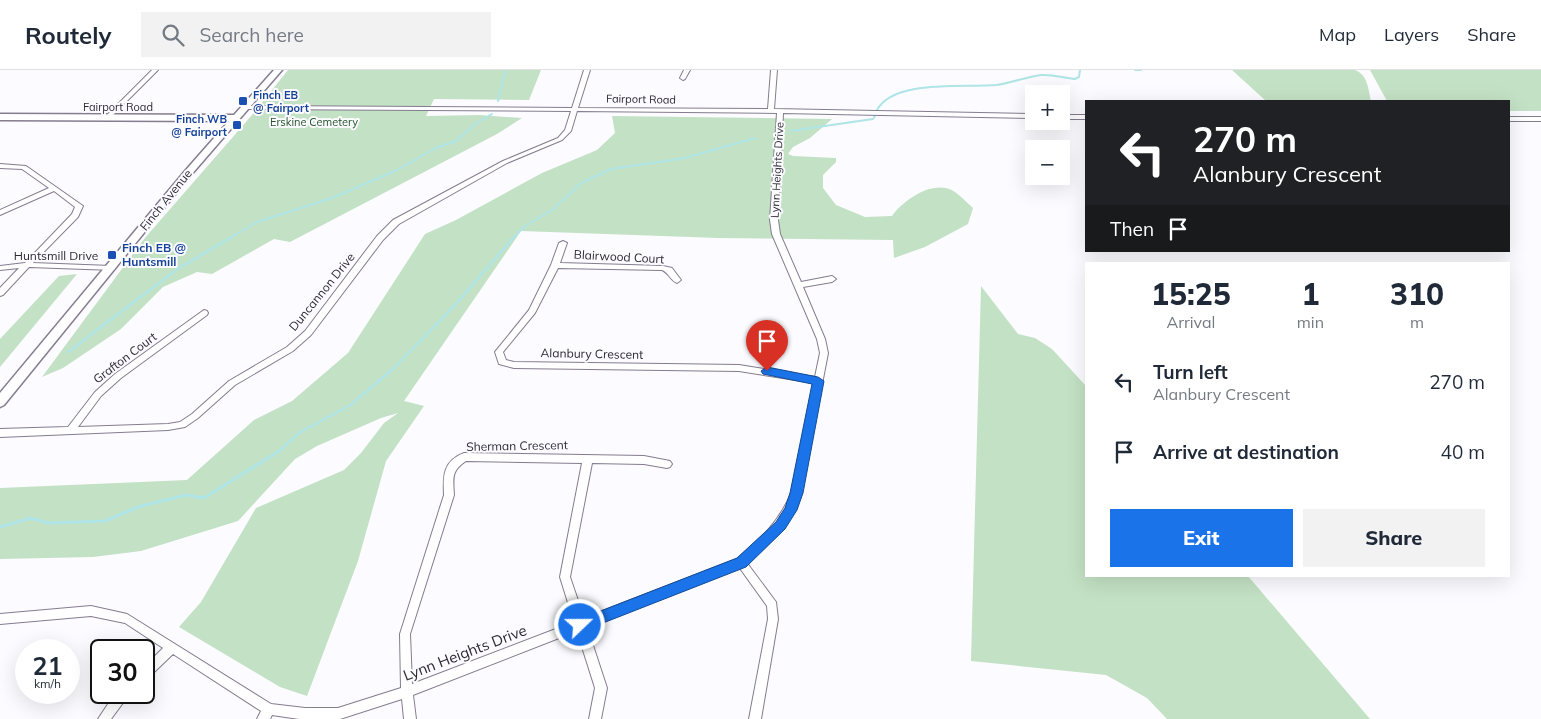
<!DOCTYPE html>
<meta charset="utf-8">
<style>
:root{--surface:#fff;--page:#f2f2f3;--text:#1f2937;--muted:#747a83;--line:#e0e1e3;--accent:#1a73e8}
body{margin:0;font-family:Mulish,sans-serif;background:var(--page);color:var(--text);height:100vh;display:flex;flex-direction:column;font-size:19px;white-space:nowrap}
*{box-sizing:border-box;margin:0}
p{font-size:16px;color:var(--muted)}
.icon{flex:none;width:28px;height:28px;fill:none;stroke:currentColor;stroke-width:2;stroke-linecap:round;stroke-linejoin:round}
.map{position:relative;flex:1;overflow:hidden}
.sheet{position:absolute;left:1085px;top:192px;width:425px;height:315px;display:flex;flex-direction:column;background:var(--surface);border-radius:0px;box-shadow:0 5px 20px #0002}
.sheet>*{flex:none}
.banner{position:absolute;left:1085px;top:30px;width:425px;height:152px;border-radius:0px;box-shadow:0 5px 20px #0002;background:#202124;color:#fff;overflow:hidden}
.fabs{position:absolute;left:1025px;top:15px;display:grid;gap:10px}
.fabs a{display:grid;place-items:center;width:45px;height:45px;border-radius:0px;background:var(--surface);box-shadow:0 5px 20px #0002;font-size:25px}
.speed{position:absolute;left:15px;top:569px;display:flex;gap:10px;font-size:25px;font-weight:700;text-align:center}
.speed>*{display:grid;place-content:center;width:65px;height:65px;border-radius:50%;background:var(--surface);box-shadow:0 5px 20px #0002;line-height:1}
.speed small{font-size:12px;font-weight:400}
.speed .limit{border:2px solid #111;border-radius:8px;background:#fff;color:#111}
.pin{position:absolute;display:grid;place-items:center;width:42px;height:42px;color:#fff;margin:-51px -21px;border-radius:50% 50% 50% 0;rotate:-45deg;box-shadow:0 0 5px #0007}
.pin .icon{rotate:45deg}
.me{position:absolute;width:55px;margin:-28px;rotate:68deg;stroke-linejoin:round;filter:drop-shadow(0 0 4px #0008)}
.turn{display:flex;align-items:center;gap:18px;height:105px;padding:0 25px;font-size:22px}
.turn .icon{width:65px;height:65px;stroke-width:2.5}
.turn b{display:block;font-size:35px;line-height:42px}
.then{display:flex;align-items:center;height:48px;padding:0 25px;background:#0003;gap:10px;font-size:19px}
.eta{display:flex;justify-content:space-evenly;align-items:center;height:85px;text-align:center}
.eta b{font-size:30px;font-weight:800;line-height:35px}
.button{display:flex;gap:10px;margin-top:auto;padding:10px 25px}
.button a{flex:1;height:58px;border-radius:0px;background:var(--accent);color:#fff;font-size:20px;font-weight:800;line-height:58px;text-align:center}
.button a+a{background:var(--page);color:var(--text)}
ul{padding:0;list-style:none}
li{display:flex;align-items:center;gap:15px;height:70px;padding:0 25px}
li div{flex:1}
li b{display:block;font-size:19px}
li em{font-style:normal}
header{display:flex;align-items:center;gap:30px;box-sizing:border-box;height:70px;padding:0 25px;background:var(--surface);border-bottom:1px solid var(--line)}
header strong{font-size:24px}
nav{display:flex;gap:28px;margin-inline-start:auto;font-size:18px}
.search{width:350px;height:45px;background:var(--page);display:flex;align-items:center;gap:12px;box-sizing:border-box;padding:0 18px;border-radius:0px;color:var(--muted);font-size:19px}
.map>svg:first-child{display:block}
.green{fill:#c3e1c4}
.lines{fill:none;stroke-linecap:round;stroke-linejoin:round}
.stream-far2{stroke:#afe5e7;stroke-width:2}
.stream-far1{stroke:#afe5e7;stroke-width:2.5}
.stream{stroke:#afe5e7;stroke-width:3}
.street-casing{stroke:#847c8f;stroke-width:2}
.secondary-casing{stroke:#847c8f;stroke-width:3}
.street{fill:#fff;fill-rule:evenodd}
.secondary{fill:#fff;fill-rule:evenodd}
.route{fill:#1a73e8;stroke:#114b97}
.transit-dot{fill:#1a4fb4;stroke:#fcfbff;stroke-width:2}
.labels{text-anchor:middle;stroke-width:4;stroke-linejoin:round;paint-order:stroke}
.far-transit-label{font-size:11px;font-weight:bold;fill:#164399;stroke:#fcfbff;text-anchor:start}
.far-street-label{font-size:11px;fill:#2d2a32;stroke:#fcfbff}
.far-park-label{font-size:11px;fill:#225229;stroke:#fcfbff}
.street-label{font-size:12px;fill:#2d2a32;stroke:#fcfbff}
.transit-label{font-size:12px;font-weight:bold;fill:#164399;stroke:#fcfbff;text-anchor:start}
.near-street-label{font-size:15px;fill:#2d2a32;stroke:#fcfbff}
</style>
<header>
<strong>Routely</strong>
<div class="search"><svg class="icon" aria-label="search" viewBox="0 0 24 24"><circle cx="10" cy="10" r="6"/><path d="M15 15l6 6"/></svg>Search here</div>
<nav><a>Map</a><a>Layers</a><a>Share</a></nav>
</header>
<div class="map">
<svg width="1541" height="649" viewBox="0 0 1541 649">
<rect width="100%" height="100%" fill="#fcfbff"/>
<!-- green -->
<g class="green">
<path d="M288 0H541L529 30 434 29 426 46 479 45 522 48 497 64 290 172 274 169 212 204 197 202 163 217 121 259 63 298 42 307 144 169 252 45Z"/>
<path d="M1232 0H1355C1368 5 1368 19 1371 31H1266Z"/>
<path d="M1370 0H1541V41H1509V31H1387Z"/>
<path d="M612 46 832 49 810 68 793 77 788 84 793 86 836 88V92L823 105V118L836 135 865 147 892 146C904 129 935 108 955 122 962 127 967 133 973 138L968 154 925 177 894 188 893 170 718 168 521 161 404 331 424 336 386 391 358 491 307 626 280 617 179 557 201 532 256 438 344 400 361 383 384 353 398 343 381 348 317 376 295 389 238 451 141 481 93 487 0 489V418L187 410 254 350 292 331 348 283 425 164 456 150 542 103 597 80 615 63Z"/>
<path d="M77 204 0 297V269L59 206Z"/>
<path d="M981 216 1018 264 1035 268 1052 279 1086 316V506H1248L1370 649H1167L1147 628 1106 605 971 591Z"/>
</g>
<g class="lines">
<!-- stream-far2 -->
<g class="stream-far2">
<path d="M1135 0H1141"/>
<path d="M498 31 506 0"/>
<path d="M877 40C894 9 964 18 996 15 1011 13 1026 7 1041 5 1051 4 1064 8 1075 9L1079 7 1080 0"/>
<path d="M790 61 873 49 875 46"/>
<path d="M230 168 257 152 332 128 395 101 436 78 456 71 475 54 492 44"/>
<path d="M513 168 525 156 552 140 581 113 611 99 685 88 755 68"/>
</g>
<!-- stream-far1 -->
<g class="stream-far1">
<path d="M68 282 179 198 232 167"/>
<path d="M279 381 299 363 352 334 395 297 455 235 514 167"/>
</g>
<!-- stream -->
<path class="stream" d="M0 457 31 448 48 453 105 451 138 437 186 425 204 428 281 380"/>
<defs>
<g id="street">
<path d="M152 0H158L110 48H106V46Z"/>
<path d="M584 0H590L578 38 768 39 771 0H777L774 39 1034 44V48L783 43 778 150 780 164 801 212 832 206 836 209 832 212 803 217 825 269 828 283 801 423C789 452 771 473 747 493L776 532 778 549 761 649H749L768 549 767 536 739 497 587 557 607 618 601 649H589L595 618 577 561 413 625 416 649H404L402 629 340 649H299L272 645 270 649H257L261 641 173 584 148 608 144 609V597L163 578 125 553 91 546 0 554V544L91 536 127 544 271 634 305 638H338L401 618 400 564 444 425C443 406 443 391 464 383L644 386 670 391 672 394 670 397 667 398 644 394 592 393 570 507 584 548 737 489C760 470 780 451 791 423L814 313 739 301 514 298 499 294 495 282 529 240 551 195 559 173 563 171 567 173 560 193 663 196 672 198 681 210 677 213C671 211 669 203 662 200L558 198 535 243 503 282 506 290 514 292 739 295 815 307 820 283 817 269 772 164 770 150 777 43 577 41 571 61 562 70 507 93 399 154 383 170 311 265 293 281 235 315 198 348 185 357 168 360 0 367V359L68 357 95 322 115 304 204 240 207 241 208 243 207 245 121 308 101 326 78 357 168 354 180 352 192 344 229 311 287 277 305 261 377 166 393 150 503 91 558 68 565 60 571 41 247 39 244 37 245 36 572 38ZM466 391 582 393 560 507 574 552 412 614 410 564 454 425C453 408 451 401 466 391Z"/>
<path d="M684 0H690L685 9 683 10 680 8Z"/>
<rect x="1061" y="45" width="25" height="4"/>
<rect x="1509" y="47" width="32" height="4"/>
<path d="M0 94 26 96 83 136 78 147 33 193 111 196H114L115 198 114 200 29 197 3 225 0 226V218L19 198 0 200V196L25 193 72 144 75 137 54 121 0 145V140L49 118 22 99 0 98Z"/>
<path d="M116 622H131L111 649H98Z"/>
</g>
<path id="secondary" d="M274 0H282L191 105 4 335 0 337V323L185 101 229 51 0 50V44L234 45Z"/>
</defs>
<!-- street casing -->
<use href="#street" class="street-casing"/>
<!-- secondary casing -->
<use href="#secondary" class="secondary-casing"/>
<!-- street -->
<use href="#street" class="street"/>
<!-- secondary -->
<use href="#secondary" class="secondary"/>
</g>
<!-- route -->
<path class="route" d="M767 297 818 307 824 311 803 423 797 440 785 459 746 497 580 562 575 560 573 555 575 551 737 488 776 452 785 438 790 423 812 314 763 304 761 301Z"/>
<!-- markers -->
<g class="transit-dot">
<rect x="238" y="26" width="10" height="10" rx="2.5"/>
<rect x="232" y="50" width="10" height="10" rx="2.5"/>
<rect x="107" y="180" width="10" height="10" rx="2.5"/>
</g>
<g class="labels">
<!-- far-transit labels -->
<g class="far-transit-label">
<text x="253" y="29">Finch EB<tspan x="253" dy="13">@ Fairport</tspan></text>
<text x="227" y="53" text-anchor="end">Finch WB<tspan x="227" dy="13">@ Fairport</tspan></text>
</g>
<!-- far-street labels -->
<g class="far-street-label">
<text transform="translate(641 29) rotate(1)" y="4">Fairport Road</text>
<text x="118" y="41">Fairport Road</text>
<text transform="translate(777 100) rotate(-87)" y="4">Lynn Heights Drive</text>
</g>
<!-- far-park labels -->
<g class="far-park-label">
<text x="314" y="56">Erskine Cemetery</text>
</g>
<!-- street labels -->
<g class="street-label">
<text transform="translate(166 130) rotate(-51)" y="4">Finch Avenue</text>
<text x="56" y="190">Huntsmill Drive</text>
<text transform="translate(619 187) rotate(3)" y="4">Blairwood Court</text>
<text transform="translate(322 222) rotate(-51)" y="4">Duncannon Drive</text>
<text transform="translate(592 284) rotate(1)" y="4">Alanbury Crescent</text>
<text transform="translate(125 288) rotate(-37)" y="4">Grafton Court</text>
<text transform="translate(517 376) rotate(-1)" y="4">Sherman Crescent</text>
</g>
<!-- transit labels -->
<g class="transit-label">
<text x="122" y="182">Finch EB @<tspan x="122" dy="14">Huntsmill</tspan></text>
</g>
<!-- near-street labels -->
<g class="near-street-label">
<text transform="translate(465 583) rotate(-21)" y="5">Lynn Heights Drive</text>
</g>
</g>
</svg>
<div class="fabs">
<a>+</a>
<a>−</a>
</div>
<div class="speed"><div>21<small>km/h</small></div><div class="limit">30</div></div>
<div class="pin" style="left:767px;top:301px;background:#d93025"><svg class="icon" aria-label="arrive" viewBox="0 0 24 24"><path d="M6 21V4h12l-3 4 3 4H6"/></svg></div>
<svg class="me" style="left:580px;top:555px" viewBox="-20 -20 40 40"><circle r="17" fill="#1a73e8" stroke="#fff" stroke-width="3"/><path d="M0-11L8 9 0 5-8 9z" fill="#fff"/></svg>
<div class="banner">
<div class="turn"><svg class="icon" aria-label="left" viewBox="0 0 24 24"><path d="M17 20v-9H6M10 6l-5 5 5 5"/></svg><div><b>270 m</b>Alanbury Crescent</div></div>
<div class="then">Then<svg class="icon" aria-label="arrive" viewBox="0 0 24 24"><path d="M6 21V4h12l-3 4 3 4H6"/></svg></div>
</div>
<section class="sheet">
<div class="eta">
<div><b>15:25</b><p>Arrival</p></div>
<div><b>1</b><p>min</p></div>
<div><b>310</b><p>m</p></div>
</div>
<ul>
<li><svg class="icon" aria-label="left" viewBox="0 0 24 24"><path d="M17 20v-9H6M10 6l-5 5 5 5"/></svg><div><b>Turn left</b><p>Alanbury Crescent</p></div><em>270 m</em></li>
<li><svg class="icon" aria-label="arrive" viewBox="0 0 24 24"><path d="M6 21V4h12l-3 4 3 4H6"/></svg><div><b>Arrive at destination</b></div><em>40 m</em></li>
</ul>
<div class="button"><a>Exit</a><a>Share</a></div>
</section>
</div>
